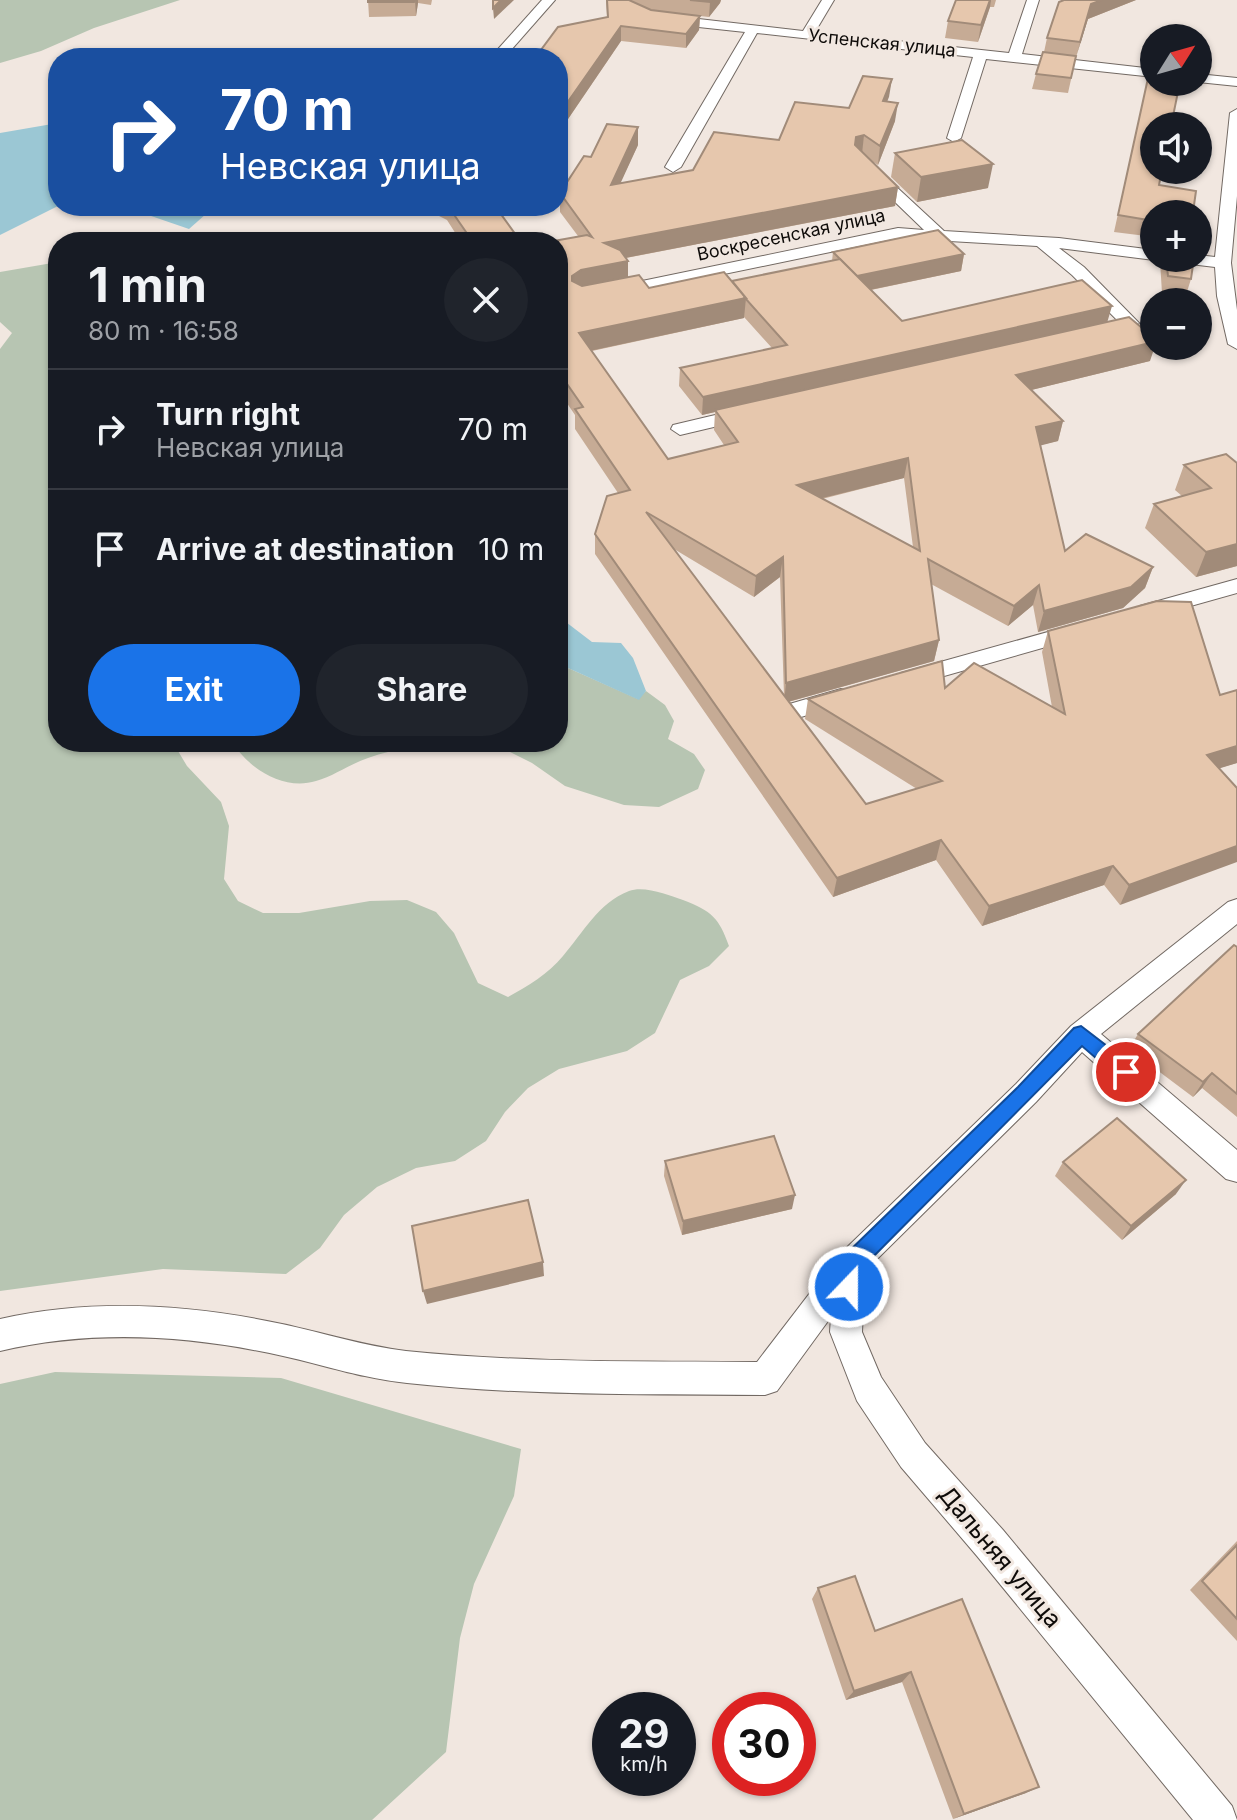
<!DOCTYPE html>
<meta charset="utf-8">
<style>
:root{--surface:#171b24;--page:#20242c;--text:#f1f3f6;--muted:#9ea1a6;--line:#363941;--accent:#1a73e8}
body{margin:0;font-family:Inter,sans-serif;background:var(--page);color:var(--text);height:100vh;display:flex;flex-direction:column;font-size:30px;white-space:nowrap}
*{box-sizing:border-box;margin:0}
p{font-size:26px;color:var(--muted)}
.icon{flex:none;width:44px;height:44px;fill:none;stroke:currentColor;stroke-width:2;stroke-linecap:round;stroke-linejoin:round}
.map{position:relative;flex:1;overflow:hidden}
.drawer{position:absolute;left:48px;top:232px;width:520px;height:520px;display:flex;flex-direction:column;background:var(--surface);border-radius:32px;box-shadow:0 2px 6px #0004}
.drawer>*{flex:none}
.banner{position:absolute;left:48px;top:48px;width:520px;height:168px;border-radius:32px;box-shadow:0 2px 6px #0004;background:#1a4fa0;color:#fff;overflow:hidden}
.needle{width:52px;rotate:53deg}
.tools{position:absolute;left:1140px;top:24px;display:grid;gap:16px}
.tools a{display:grid;place-items:center;width:72px;height:72px;border-radius:50%;background:var(--surface);box-shadow:0 2px 6px #0004;font-size:40px}
.speed{position:absolute;left:592px;top:1692px;display:flex;gap:16px;font-size:40px;font-weight:700;text-align:center}
.speed>*{display:grid;place-content:center;width:104px;height:104px;border-radius:50%;background:var(--surface);box-shadow:0 2px 6px #0004;line-height:1}
.speed small{font-size:20px;font-weight:400}
.speed .limit{border:12px solid #d22;background:#fff;color:#111}
.pin{position:absolute;display:grid;place-items:center;width:68px;height:68px;color:#fff;margin:-34px;border:4px solid #fff;border-radius:50%;box-shadow:0 2px 8px #0007}
.me{position:absolute;width:88px;margin:-44px;rotate:22deg;stroke-linejoin:round;filter:drop-shadow(0 0 6px #0008)}
.turn{display:flex;align-items:center;gap:28px;height:168px;padding:0 40px;font-size:36px}
.turn .icon{width:104px;height:104px;stroke-width:2.5}
.turn b{display:block;font-size:56px;line-height:68px}
.round{display:grid;place-items:center;flex:none;width:84px;height:84px;border-radius:42px;background:var(--page)}
.headline{display:flex;align-items:center;justify-content:space-between;height:136px;padding:0 40px}
h1{font-size:48px;font-weight:700;line-height:60px}
.button{display:flex;gap:16px;margin-top:auto;padding:16px 40px}
.button a{flex:1;height:92px;border-radius:48px;background:var(--accent);color:#fff;font-size:32px;font-weight:700;line-height:92px;text-align:center}
.button a+a{background:var(--page);color:var(--text)}
ul{padding:0;list-style:none}
li{display:flex;align-items:center;gap:24px;height:120px;padding:0 40px;border-top:2px solid var(--line)}
li div{flex:1}
li b{display:block;font-size:30px}
li em{font-style:normal}
.map>svg:first-child{display:block}
.green{fill:#b7c5b2}
.water{fill:#9bc7d4}
.lines{fill:none;stroke-linecap:round;stroke-linejoin:round}
.street-casing{stroke:#726963;stroke-width:2}
.street{fill:#fff;fill-rule:evenodd}
.wall{fill:#c6ab95;fill-rule:evenodd}
.shaded-wall{fill:#a18b79}
.building{fill:#e6c7ad;stroke:#a18b79;stroke-width:2;fill-rule:evenodd}
.route{fill:#1a73e8;stroke:#114b97;stroke-width:2}
.labels{text-anchor:middle;stroke-width:6;stroke-linejoin:round;paint-order:stroke}
.far-street-label{font-size:18px;fill:#0e0b09;stroke:#f1e7e0}
.near-street-label{font-size:24px;fill:#0e0b09;stroke:#f1e7e0}
</style>
<div class="map">
<svg width="1237" height="1820" viewBox="0 0 1237 1820">
<rect width="100%" height="100%" fill="#f1e7e0"/>
<!-- green -->
<g class="green">
<path d="M0 0H180L94 28 41 51 0 63Z"/>
<path d="M58 262V742H176L175 746 187 766 221 802 229 826 224 879 238 901 263 913H299L370 901 407 900 436 912 454 933 478 983 508 997C528 986 548 974 563 956 583 933 598 903 629 891 644 885 669 895 683 900 712 911 719 918 729 946L709 966 680 980 655 1033 627 1051 559 1069 528 1088 505 1112 486 1141 455 1161 416 1168 377 1187 344 1215 320 1248 286 1274 163 1269 0 1291V349L12 333 0 322V272Z"/>
<path d="M558 668H568L638 699 646 691 665 705 674 721 668 739 694 754 705 770 698 789 659 807 624 805 565 786 532 763 502 748 473 742H558Z"/>
<path d="M232 742H454C424 745 396 748 368 758 350 764 334 776 316 781 284 791 249 769 232 742Z"/>
<path d="M55 1372 281 1378 521 1449 514 1496 474 1584 460 1638 446 1752 372 1820H0V1384Z"/>
</g>
<!-- water -->
<g class="water">
<path d="M58 123V206L0 235V133Z"/>
<path d="M122 206H215L189 229Z"/>
<path d="M558 616 592 642 621 643 633 658 646 691 639 700 568 668H558Z"/>
</g>
<g class="lines">
<defs>
<g id="street">
<path d="M542 0H555L504 58H490Z"/>
<path d="M607 0H623L655 14 803 31 822 0H834L815 32 1009 53 1027 0H1039L1022 54 1154 69V77L986 59 961 138 954 142 947 138 973 57 757 33 681 167 673 172 665 167 745 32 652 22Z"/>
<path d="M1198 74 1237 78V86L1198 82Z"/>
<path d="M1237 109V196L1231 263 1237 310V349L1228 344 1217 296 1215 267 1182 263 1174 258H1198V255L1215 257 1230 113Z"/>
<path d="M872 167 877 169 944 231 1059 238 1154 250V258H1160L1154 260 1059 248 1084 267 1139 323C1130 335 1112 341 1097 338L1094 334 1097 330 1120 323 1072 275 1037 246 898 238 613 297 605 292 613 287 898 228 924 230 867 175 864 172Z"/>
<path d="M749 407 756 409 758 413 756 417 680 435 671 429 673 425Z"/>
<path d="M1237 579V593L1148 618 1140 616 1137 611 1140 606Z"/>
<path d="M1080 623 1088 625 1091 630 1088 635 909 686 901 683 898 678 901 673Z"/>
<path d="M841 689 849 691 852 697 849 703 794 719 786 717 782 711 786 705Z"/>
<path d="M1237 899V924L1101 1034 1237 1150V1182L1226 1179 1082 1052 1036 1102 865 1271 862 1332 881 1377 925 1443 1003 1530 1232 1806 1237 1820H1193L977 1556 901 1467 857 1401 830 1332 831 1317 777 1391 765 1395C646 1394 526 1396 407 1383 365 1379 324 1365 283 1356 189 1335 94 1329 0 1351V1319C94 1298 188 1304 282 1324 324 1333 364 1346 406 1351 523 1363 640 1361 757 1362L839 1255 1016 1084 1071 1026 1228 902Z"/>
</g>
</defs>
<!-- street casing -->
<use href="#street" class="street-casing"/>
<!-- street -->
<use href="#street" class="street"/>
</g>
<!-- wall -->
<g class="wall">
<path d="M368 0H432L431 5 418 3 416 16 369 17Z"/>
<path d="M606 0H721L720 3 709 17 700 16 699 30 686 48 621 41 568 119 558 117V58L607 17Z"/>
<path d="M956 0H996L994 7H990L978 42 945 38 948 21Z"/>
<path d="M1064 0H1136L1088 19 1076 57 1068 93 1032 89 1036 74 1044 52 1047 38Z"/>
<path d="M1150 69 1159 185 1193 212 1154 214V237L1114 232Z"/>
<path d="M892 79 887 101 895 121 878 165 870 160 898 187 895 206 626 258 628 261V277L649 288 732 281 832 261 833 252 964 254 961 271 871 290 902 321 1107 322 1150 361 1031 390 1063 421 1058 441 1040 445 1065 551 1153 567 1145 588 1123 608 1038 632 1033 605 1008 626 931 584 939 640 934 661 788 702 866 804 917 789 805 719 808 699 945 688 1052 707 1042 652 1048 631 1220 695 1237 690V763L1219 768 1120 905 1104 885 982 926 936 860 833 897 595 554V534L618 493 575 429V415L558 390V242L578 236 560 212V193L591 157 638 145 620 183 693 170 779 140 849 108ZM744 317 772 348 680 368 679 386 702 415 715 412 714 430 724 445 668 459 592 351 744 318ZM904 478 913 547 822 499ZM674 549 754 597 780 577 784 695Z"/>
<path d="M895 153 988 188 917 202 891 177Z"/>
<path d="M419 206H495L521 242H461L447 220Z"/>
<path d="M1161 258H1194L1191 279 1186 295 1162 293 1160 261Z"/>
<path d="M1237 463V566L1196 577 1145 528 1154 504 1182 496 1175 490 1184 465Z"/>
<path d="M1237 947V1117L1202 1088 1193 1097 1129 1049 1138 1034Z"/>
<path d="M665 1161 792 1209 682 1235 664 1176Z"/>
<path d="M1063 1162 1176 1194 1122 1240 1055 1176Z"/>
<path d="M1237 1541V1641L1190 1590Z"/>
<path d="M818 1588 875 1631 1026 1793 953 1819 902 1682 846 1700 812 1599Z"/>
</g>
<!-- shaded-wall -->
<g class="shaded-wall">
<path d="M415 0H418V3L416 16Z"/>
<path d="M501 0H514L494 19 493 8Z"/>
<path d="M712 0H721L720 3 709 17 710 2Z"/>
<path d="M990 0H991L990 7 978 42 981 25Z"/>
<path d="M1102 0H1136L1088 19 1076 57 1091 4Z"/>
<path d="M700 16 699 30 686 48V34Z"/>
<path d="M621 26V41L568 119 567 103Z"/>
<path d="M892 79 889 97 880 119 883 101Z"/>
<path d="M898 103 895 121 878 165 880 146Z"/>
<path d="M638 127V145L611 204V185Z"/>
<path d="M864 135 862 154 854 156 856 137Z"/>
<path d="M993 164 988 188 917 202 921 177Z"/>
<path d="M898 187 895 206 604 262V243Z"/>
<path d="M964 254 961 271 855 293 857 276Z"/>
<path d="M628 261V280L572 295V276L581 270Z"/>
<path d="M746 298 744 318 580 353 579 333Z"/>
<path d="M1112 306 1107 323 715 410V412L702 415 703 397Z"/>
<path d="M1154 342V346H1155L1150 361 1011 395 1016 375Z"/>
<path d="M1063 421 1058 441 1031 448 1036 427Z"/>
<path d="M908 458 904 478 794 505 797 485Z"/>
<path d="M1237 544V566L1196 577 1206 552Z"/>
<path d="M783 557 780 577 754 597 756 576Z"/>
<path d="M1153 567 1145 588 1123 608 1038 632 1044 611Z"/>
<path d="M1039 585 1033 605 1008 626 1014 606Z"/>
<path d="M939 640 934 661 784 703 786 683Z"/>
<path d="M1237 746V763L1198 775 1207 755Z"/>
<path d="M941 840 936 860 833 897 837 878Z"/>
<path d="M1237 846V862L1120 905 1129 885Z"/>
<path d="M1113 866 1104 885 982 926 989 906Z"/>
<path d="M1212 1073 1202 1088 1193 1097 1203 1082Z"/>
<path d="M1186 1180 1176 1194 1122 1240 1131 1226Z"/>
<path d="M795 1195 792 1209 682 1235 683 1221Z"/>
<path d="M543 1262 544 1276 427 1304 423 1291Z"/>
<path d="M911 1672 902 1682 846 1700 854 1691Z"/>
<path d="M1039 1787 1026 1793 953 1819 964 1814Z"/>
</g>
<!-- building -->
<g class="building">
<path d="M368 0H415L414 2H368Z"/>
<path d="M493 0H501L493 8Z"/>
<path d="M607 0H629L651 10 700 16 686 34 621 26 567 103 558 102V58H535L558 27 608 17Z"/>
<path d="M690 0H712L710 2Z"/>
<path d="M956 0H990L981 25 948 21Z"/>
<path d="M1064 0H1102L1091 4 1080 42 1047 38 1059 2Z"/>
<path d="M1043 52 1076 56 1071 78 1036 74Z"/>
<path d="M1150 69 1154 70V82H1180L1171 126H1154V170H1162L1159 185 1196 191 1193 212 1196 213V214H1154V221L1118 215Z"/>
<path d="M863 76 892 79 883 101 898 103 880 146 864 135 856 137 855 145 898 187 604 243 620 250 628 261 581 270 572 276V281L582 286 639 275 649 288 724 272 746 298 579 333 668 459 738 442 715 410 1129 317 1154 338V342L1016 375 1063 421 1036 427 1065 551 1086 534 1153 567 1131 587 1044 611 1039 585 1014 606 928 559 939 640 786 683 783 557 756 576 646 512 866 804 942 781 808 699 942 661 945 688 974 663 1065 714 1048 631 1157 601 1191 602 1220 695 1237 690V746L1207 755 1237 788V846L1129 885 1113 866 989 906 941 840 837 878 595 534 607 496 630 490 575 409 583 407 558 371V242H548L587 235 592 237 560 193 584 156 591 157 607 124 638 127 611 185 693 170 714 132 779 140 795 102 849 108ZM908 458 920 551 797 485Z"/>
<path d="M962 140 993 164 921 177 895 153Z"/>
<path d="M448 206H495L521 242H473Z"/>
<path d="M938 230 964 254 857 276 833 252Z"/>
<path d="M1166 258H1194L1191 279 1168 276Z"/>
<path d="M840 259 902 321 1082 280 1112 306 703 397 680 368 787 345 745 298H746L732 281Z"/>
<path d="M1226 454 1237 463V544L1206 552 1154 504 1211 488 1184 465Z"/>
<path d="M1234 945 1237 947V1094L1212 1073 1203 1082 1138 1034Z"/>
<path d="M1117 1118 1186 1180 1131 1226 1063 1162Z"/>
<path d="M774 1136 795 1195 683 1221 665 1161Z"/>
<path d="M528 1200 543 1262 423 1291 412 1226Z"/>
<path d="M1237 1545V1619L1202 1581Z"/>
<path d="M855 1576 875 1631 962 1599 1039 1787 964 1814 911 1672 854 1691 818 1588Z"/>
</g>
<!-- route -->
<path class="route" d="M1081 1026 1133 1066 1136 1072 1133 1078 1126 1081 1119 1078 1082 1046 861 1269 856 1295 849 1298 841 1295 838 1287 842 1258 1018 1087 1074 1028Z"/>
<g class="labels">
<!-- far-street labels -->
<g class="far-street-label">
<text transform="translate(882 43) rotate(6)" y="6">Успенская улица</text>
<text transform="translate(791 235) rotate(-12)" y="6">Воскресенская улица</text>
</g>
<!-- near-street labels -->
<g class="near-street-label">
<text transform="translate(1000 1557) rotate(50)" y="8">Дальняя улица</text>
</g>
</g>
</svg>
<div class="tools">
<a><svg class="needle" viewBox="-14 -14 28 28"><path d="M0-13l5 13h-10z" fill="#e53935"/><path d="M0 13l5-13h-10z" fill="#9ea1a6"/></svg></a>
<a><svg class="icon" aria-label="sound" viewBox="0 0 24 24"><path d="M4 9h4l5-4v14l-5-4H4zM17 9q2 3 0 6"/></svg></a>
<a>+</a>
<a>−</a>
</div>
<div class="speed"><div>29<small>km/h</small></div><div class="limit">30</div></div>
<div class="pin" style="left:1126px;top:1072px;background:#d93025"><svg class="icon" aria-label="arrive" viewBox="0 0 24 24"><path d="M6 21V4h12l-3 4 3 4H6"/></svg></div>
<svg class="me" style="left:849px;top:1287px" viewBox="-20 -20 40 40"><circle r="17" fill="#1a73e8" stroke="#fff" stroke-width="3"/><path d="M0-11L8 9 0 5-8 9z" fill="#fff"/></svg>
<div class="banner">
<div class="turn"><svg class="icon" aria-label="right" viewBox="0 0 24 24"><path d="M7 20v-9h11M14 6l5 5-5 5"/></svg><div><b>70 m</b>Невская улица</div></div>
</div>
<section class="drawer">
<div class="headline"><div><h1>1 min</h1><p>80 m · 16:58</p></div><a class="round"><svg class="icon" aria-label="close" viewBox="0 0 24 24"><path d="M6 6l12 12M18 6L6 18"/></svg></a></div>
<ul>
<li><svg class="icon" aria-label="right" viewBox="0 0 24 24"><path d="M7 20v-9h11M14 6l5 5-5 5"/></svg><div><b>Turn right</b><p>Невская улица</p></div><em>70 m</em></li>
<li><svg class="icon" aria-label="arrive" viewBox="0 0 24 24"><path d="M6 21V4h12l-3 4 3 4H6"/></svg><div><b>Arrive at destination</b></div><em>10 m</em></li>
</ul>
<div class="button"><a>Exit</a><a>Share</a></div>
</section>
</div>
